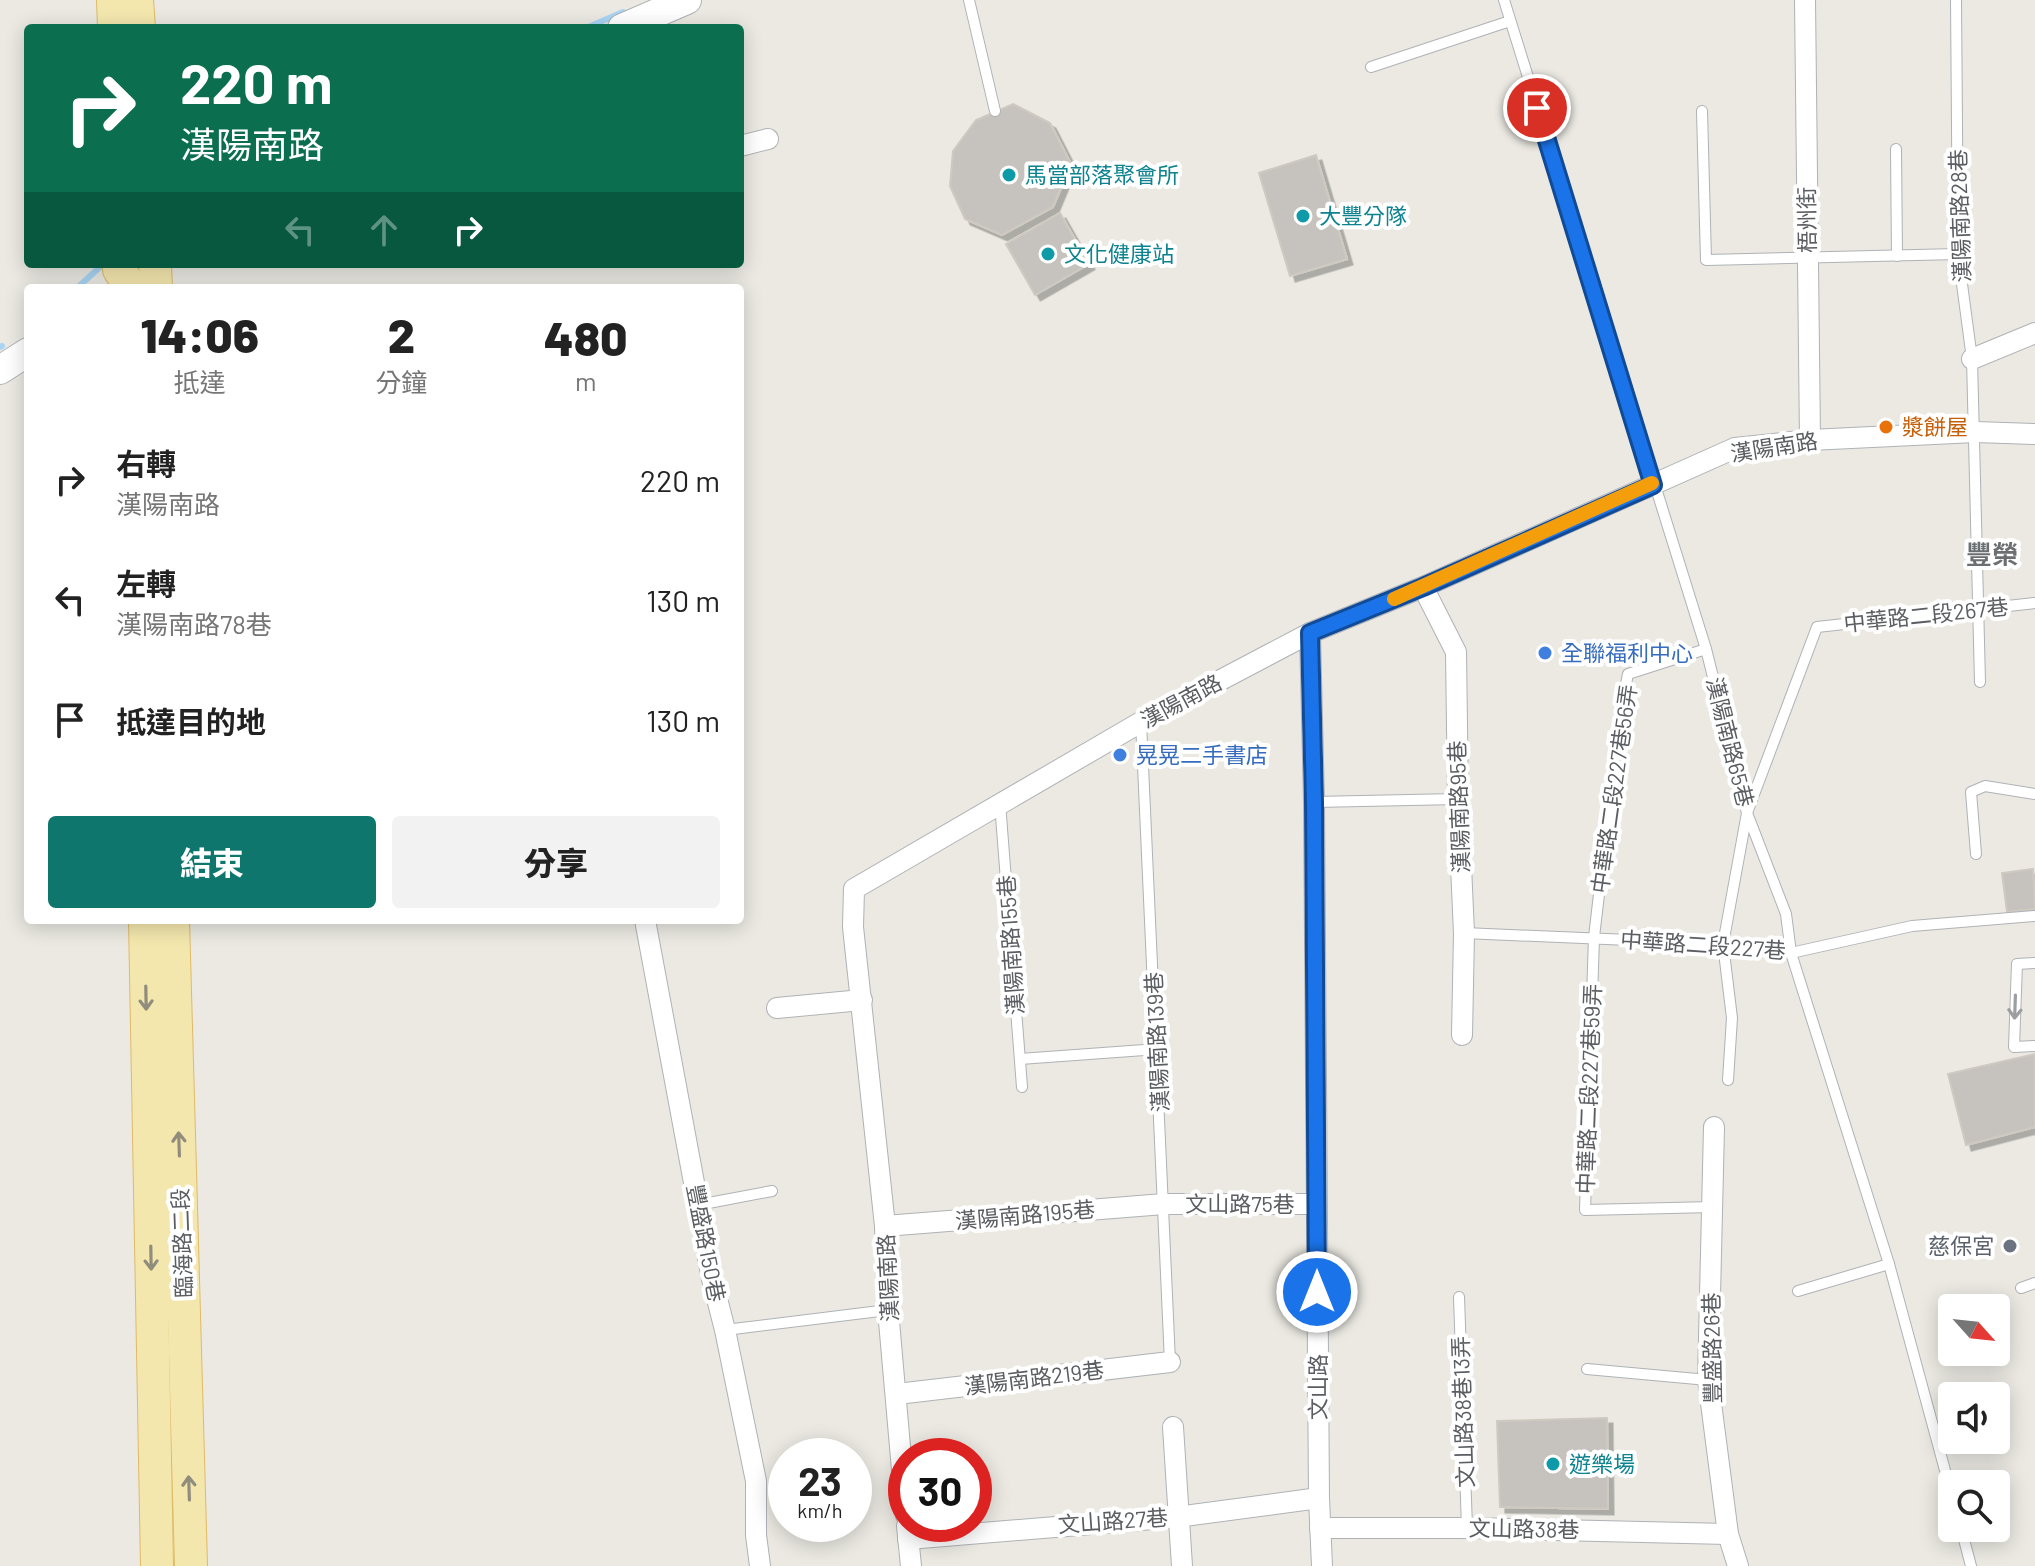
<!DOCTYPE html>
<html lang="zh-TW">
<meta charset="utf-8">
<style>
:root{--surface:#fff;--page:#f2f2f2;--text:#222;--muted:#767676;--accent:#0f766e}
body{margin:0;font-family:Barlow,"Noto Sans TC",sans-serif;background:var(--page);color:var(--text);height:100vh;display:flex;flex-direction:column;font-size:30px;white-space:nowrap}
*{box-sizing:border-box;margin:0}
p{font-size:26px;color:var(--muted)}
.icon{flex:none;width:44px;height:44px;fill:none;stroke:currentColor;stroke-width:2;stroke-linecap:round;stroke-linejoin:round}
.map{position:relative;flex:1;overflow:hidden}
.panel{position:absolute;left:24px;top:284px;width:720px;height:640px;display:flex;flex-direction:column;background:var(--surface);border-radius:8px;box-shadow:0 4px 20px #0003}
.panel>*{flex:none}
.hud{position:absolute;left:24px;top:24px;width:720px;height:244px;border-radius:8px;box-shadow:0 4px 20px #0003;background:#0b6e4f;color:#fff;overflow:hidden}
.needle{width:52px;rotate:117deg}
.buttons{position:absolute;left:1938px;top:1294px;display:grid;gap:16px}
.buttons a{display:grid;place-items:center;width:72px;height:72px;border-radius:8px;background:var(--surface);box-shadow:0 4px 20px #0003;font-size:40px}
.speed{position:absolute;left:768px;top:1438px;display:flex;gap:16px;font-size:40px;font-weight:700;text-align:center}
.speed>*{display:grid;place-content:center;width:104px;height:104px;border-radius:50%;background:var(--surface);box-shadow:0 4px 20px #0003;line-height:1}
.speed small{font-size:20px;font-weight:400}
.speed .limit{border:12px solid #d22;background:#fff;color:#111}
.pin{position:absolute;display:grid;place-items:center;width:68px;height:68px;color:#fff;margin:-34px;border:4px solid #fff;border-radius:50%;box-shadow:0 2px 8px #0007}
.me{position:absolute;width:88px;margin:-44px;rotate:0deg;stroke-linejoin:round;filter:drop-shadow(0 0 6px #0008)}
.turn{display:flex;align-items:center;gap:28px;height:168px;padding:0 24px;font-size:36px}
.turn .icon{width:104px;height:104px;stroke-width:2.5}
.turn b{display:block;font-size:56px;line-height:68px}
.lanes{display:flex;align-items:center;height:76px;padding:0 24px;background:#0003;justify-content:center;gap:40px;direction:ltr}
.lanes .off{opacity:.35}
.eta{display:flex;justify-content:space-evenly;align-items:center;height:136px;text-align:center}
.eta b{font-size:48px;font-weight:800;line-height:56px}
.action{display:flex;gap:16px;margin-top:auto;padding:16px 24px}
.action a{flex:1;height:92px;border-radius:8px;background:var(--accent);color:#fff;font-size:32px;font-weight:800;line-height:92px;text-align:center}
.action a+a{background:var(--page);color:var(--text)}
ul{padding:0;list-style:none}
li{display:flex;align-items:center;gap:24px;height:120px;padding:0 24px}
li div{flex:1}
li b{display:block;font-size:30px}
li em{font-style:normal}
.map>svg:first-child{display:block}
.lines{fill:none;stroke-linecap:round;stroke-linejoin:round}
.stream{stroke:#a9d5f4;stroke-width:6}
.building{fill:#c6c3be;stroke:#cfcac1;stroke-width:2;filter:url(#shadow)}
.lane-casing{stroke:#afb2b6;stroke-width:12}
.street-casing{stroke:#afb2b6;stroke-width:22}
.secondary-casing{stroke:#aeb1b5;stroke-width:30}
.primary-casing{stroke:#dfba67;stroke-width:34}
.lane{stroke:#fff;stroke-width:10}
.street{stroke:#fff;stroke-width:20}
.secondary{stroke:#fff;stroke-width:28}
.primary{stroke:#f4e7ae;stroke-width:32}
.oneway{stroke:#908d7c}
.oneway2{stroke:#9c9ea0}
.route-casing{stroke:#114b97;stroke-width:20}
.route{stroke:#1a73e8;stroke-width:14}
.slow{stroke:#f59e0b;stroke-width:14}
.culture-dot{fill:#0f9aa8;stroke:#fff;stroke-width:3}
.food-dot{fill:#e8710a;stroke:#fff;stroke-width:3}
.shop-dot{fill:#3f7fe0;stroke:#fff;stroke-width:3}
.worship-dot{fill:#6b7280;stroke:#fff;stroke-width:3}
.labels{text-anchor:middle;stroke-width:8;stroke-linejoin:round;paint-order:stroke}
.culture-label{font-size:22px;fill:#0d838f;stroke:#fff;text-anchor:start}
.street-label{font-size:22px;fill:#5a5d61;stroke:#fff}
.food-label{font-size:22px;fill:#c56008;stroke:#fff;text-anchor:start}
.shop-label{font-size:22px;fill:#366cbe;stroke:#fff;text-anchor:start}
.worship-label{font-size:22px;fill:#5b616d;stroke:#fff;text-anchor:end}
.quarter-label{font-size:26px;font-weight:bold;fill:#6b6f72;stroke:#fff}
</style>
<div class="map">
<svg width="2035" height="1566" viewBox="0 0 2035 1566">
<defs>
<filter id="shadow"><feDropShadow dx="5.5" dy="5.5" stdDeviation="0" flood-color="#0004"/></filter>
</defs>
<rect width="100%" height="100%" fill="#ebe9e2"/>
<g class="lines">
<!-- stream -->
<g class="stream">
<path d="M586 28 623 12"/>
<path d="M77 288 100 267"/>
<path d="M0 347 2 346"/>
</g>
</g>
<!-- building -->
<g class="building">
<path d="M1013 104 1050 123 1071 164 1053 207 1002 235 965 219 950 186 953 151 976 120Z"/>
<path d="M1316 155 1347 259 1290 276 1259 173Z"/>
<path d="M1060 213 1089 264 1035 295 1006 244Z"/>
<path d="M2033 869 2035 909 2007 912 2002 873Z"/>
<path d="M2035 1054V1127L1966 1145 1948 1074Z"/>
<path d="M1607 1418 1608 1509 1500 1507 1497 1421Z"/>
</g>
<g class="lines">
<defs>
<g id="lane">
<path d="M969 0 995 111"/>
<path d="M1504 0 1706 649 1747 813 1786 914 1791 953 1889 1264 1952 1496"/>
<path d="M1956 0 1958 254 1972 359 1980 682"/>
<path d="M1371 67 1510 21"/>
<path d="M1702 111 1706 260 1958 254"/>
<path d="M1896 149 1897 256"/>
<path d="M1706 649 1628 674 1620 714 1594 937 1585 1210 1713 1207"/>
<path d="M1141 722 1170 1362"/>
<path d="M1314 802 1458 799"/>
<path d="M1000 803 1022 1087"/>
<path d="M1976 854 1971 792 1985 786 2035 794"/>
<path d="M1464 933 1723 944 1791 953 1912 926 2035 916"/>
<path d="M2035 963 2017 964 2014 1047 2035 1046"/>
<path d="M1020 1059 1158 1049"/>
<path d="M1728 1080 1732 1018 1723 944 1747 813 1817 627 2035 603"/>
<path d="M698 1205 772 1191"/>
<path d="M2021 1288 2035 1283"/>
<path d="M1798 1291 1889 1264"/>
<path d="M1459 1297 1467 1528"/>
<path d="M725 1330 888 1310"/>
<path d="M1587 1369 1708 1380"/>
<path d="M1961 1528 1971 1566"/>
</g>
<g id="street">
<path d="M1805 0 1810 440"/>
<path d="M740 146 768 139"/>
<path d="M1972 359 2035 333"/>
<path d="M1423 587 1456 652 1458 799 1464 933 1462 1035"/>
<path d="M1310 633 1314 802 1319 1498 1322 1566"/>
<path d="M645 920 712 1279 725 1330 756 1481V1535L760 1566"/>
<path d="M777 1008 862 1000"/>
<path d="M1714 1127 1708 1380 1728 1534 1738 1566"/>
<path d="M885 1226 1164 1204H1316"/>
<path d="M897 1394 1170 1362"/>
<path d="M1173 1427 1182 1566"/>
<path d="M906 1515 888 1310 885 1226 853 927 854 889 1141 722 1310 633 1423 587 1735 448 1810 440 1975 432 2035 434"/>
<path d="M907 1526 911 1566"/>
<path d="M1320 1528H1467L1728 1534"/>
<path d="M908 1539 1177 1517 1319 1498"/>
</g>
<g id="secondary">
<path d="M622 28 687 0"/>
<path d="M0 370 28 352"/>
</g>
<g id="primary">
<path d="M113 0 114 28"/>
<path d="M137 0 139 28"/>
<path d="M119 264V270L132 288"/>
<path d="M155 264 156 288"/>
<path d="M145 920 157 1566"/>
<path d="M173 920 191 1566"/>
</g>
</defs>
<!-- lane casing -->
<use href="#lane" class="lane-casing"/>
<!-- street casing -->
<use href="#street" class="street-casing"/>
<!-- secondary casing -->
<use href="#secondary" class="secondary-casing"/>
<!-- primary casing -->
<use href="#primary" class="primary-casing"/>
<!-- lane -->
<use href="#lane" class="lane"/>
<!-- street -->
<use href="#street" class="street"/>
<!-- secondary -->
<use href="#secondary" class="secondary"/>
<!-- primary -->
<use href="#primary" class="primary"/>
</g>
<!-- one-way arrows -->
<defs><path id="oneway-shaft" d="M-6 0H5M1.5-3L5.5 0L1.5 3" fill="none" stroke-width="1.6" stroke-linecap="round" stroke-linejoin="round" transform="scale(2)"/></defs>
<g class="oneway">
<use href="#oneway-shaft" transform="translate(146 998) rotate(89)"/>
<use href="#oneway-shaft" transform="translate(179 1144) rotate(-92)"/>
<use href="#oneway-shaft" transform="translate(151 1258) rotate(89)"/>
<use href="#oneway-shaft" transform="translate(189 1488) rotate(-92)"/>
</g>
<use class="oneway2" href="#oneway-shaft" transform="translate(2015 1007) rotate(92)"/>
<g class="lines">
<defs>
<path id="route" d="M1317 1292 1314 802 1310 633 1423 587 1653 485 1537 108"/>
</defs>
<!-- route casing -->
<use href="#route" class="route-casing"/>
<!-- route -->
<use href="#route" class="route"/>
<!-- slow -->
<path class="slow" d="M1394 599 1652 483"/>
</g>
<!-- markers -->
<g class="culture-dot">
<circle cx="1009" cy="175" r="8"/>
<circle cx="1303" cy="216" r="8"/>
<circle cx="1048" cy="254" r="8"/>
<circle cx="1553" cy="1464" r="8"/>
</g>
<circle class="food-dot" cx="1886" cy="427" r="8"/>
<g class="shop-dot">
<circle cx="1545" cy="653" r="8"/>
<circle cx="1120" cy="755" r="8"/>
</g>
<circle class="worship-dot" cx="2010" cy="1246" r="8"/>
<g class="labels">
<!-- culture labels -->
<g class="culture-label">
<text x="1025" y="183">馬當部落聚會所</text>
<text x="1319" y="224">大豐分隊</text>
<text x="1064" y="262">文化健康站</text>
<text x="1569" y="1472">遊樂場</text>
</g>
<!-- street labels -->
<g class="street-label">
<text transform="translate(1960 216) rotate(-92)" y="8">漢陽南路28巷</text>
<text transform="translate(1807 220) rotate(-91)" y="8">梧州街</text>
<text transform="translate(1774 447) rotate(-9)" y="8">漢陽南路</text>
<text transform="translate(1926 615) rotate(-6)" y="8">中華路二段267巷</text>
<text transform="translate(1181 701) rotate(-28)" y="8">漢陽南路</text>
<text transform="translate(1730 742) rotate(76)" y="8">漢陽南路65巷</text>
<text transform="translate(1614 789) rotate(-82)" y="8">中華路二段227巷56弄</text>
<text transform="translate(1459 807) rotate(-92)" y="8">漢陽南路95巷</text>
<text transform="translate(1011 945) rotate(-94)" y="8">漢陽南路155巷</text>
<text transform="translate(1703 945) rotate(4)" y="8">中華路二段227巷</text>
<text transform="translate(1157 1042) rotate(-93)" y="8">漢陽南路139巷</text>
<text transform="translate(1589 1089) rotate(-88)" y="8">中華路二段227巷59弄</text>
<text x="1240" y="1212">文山路75巷</text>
<text transform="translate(1025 1215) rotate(-5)" y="8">漢陽南路195巷</text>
<text transform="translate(182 1243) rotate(-92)" y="8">臨海路二段</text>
<text transform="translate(706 1243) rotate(79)" y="8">豐盛路150巷</text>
<text transform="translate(888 1278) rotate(-93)" y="8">漢陽南路</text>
<text transform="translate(1712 1348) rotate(-91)" y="8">豐盛路26巷</text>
<text transform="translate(1034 1378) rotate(-7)" y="8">漢陽南路219巷</text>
<text transform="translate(1318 1387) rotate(-90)" y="8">文山路</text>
<text transform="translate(1463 1412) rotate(-92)" y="8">文山路38巷13弄</text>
<text transform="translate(1113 1521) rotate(-4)" y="8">文山路27巷</text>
<text transform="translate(1524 1529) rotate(1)" y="8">文山路38巷</text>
</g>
<!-- food labels -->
<g class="food-label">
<text x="1902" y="435">漿餅屋</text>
</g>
<!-- shop labels -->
<g class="shop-label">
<text x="1561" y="661">全聯福利中心</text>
<text x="1136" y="763">晃晃二手書店</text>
</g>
<!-- worship labels -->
<g class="worship-label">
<text x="1994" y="1254">慈保宮</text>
</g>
<!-- quarter labels -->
<g class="quarter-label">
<text x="1992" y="564">豐榮</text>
</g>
</g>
</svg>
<div class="buttons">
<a><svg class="needle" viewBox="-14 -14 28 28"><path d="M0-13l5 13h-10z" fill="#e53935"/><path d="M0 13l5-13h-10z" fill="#767676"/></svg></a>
<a><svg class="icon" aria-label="sound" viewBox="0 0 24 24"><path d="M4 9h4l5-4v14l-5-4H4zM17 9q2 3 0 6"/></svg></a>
<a><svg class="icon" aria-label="search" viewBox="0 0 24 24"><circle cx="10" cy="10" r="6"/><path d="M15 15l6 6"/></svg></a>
</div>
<div class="speed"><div>23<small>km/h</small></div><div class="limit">30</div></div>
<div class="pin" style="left:1537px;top:108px;background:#d93025"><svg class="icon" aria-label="arrive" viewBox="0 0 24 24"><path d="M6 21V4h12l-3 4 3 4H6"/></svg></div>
<svg class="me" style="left:1317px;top:1292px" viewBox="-20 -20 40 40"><circle r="17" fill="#1a73e8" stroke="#fff" stroke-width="3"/><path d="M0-11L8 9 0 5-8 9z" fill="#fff"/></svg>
<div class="hud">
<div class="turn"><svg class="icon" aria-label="right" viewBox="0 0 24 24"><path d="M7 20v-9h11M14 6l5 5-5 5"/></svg><div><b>220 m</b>漢陽南路</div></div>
<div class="lanes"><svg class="icon off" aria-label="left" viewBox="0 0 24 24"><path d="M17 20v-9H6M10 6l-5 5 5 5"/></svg><svg class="icon off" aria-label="ahead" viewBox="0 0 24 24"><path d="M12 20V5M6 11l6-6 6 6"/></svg><svg class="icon" aria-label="right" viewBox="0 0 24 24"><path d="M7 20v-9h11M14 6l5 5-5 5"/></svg></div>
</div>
<section class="panel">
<div class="eta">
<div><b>14:06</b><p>抵達</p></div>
<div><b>2</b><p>分鐘</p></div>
<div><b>480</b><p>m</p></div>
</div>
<ul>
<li><svg class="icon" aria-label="right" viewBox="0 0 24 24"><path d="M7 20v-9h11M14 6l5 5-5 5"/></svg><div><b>右轉</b><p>漢陽南路</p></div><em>220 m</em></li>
<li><svg class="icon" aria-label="left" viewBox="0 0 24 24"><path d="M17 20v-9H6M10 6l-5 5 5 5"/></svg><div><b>左轉</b><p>漢陽南路78巷</p></div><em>130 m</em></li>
<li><svg class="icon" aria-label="arrive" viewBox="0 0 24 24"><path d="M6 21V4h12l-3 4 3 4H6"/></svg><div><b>抵達目的地</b></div><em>130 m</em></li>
</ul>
<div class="action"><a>結束</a><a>分享</a></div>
</section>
</div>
